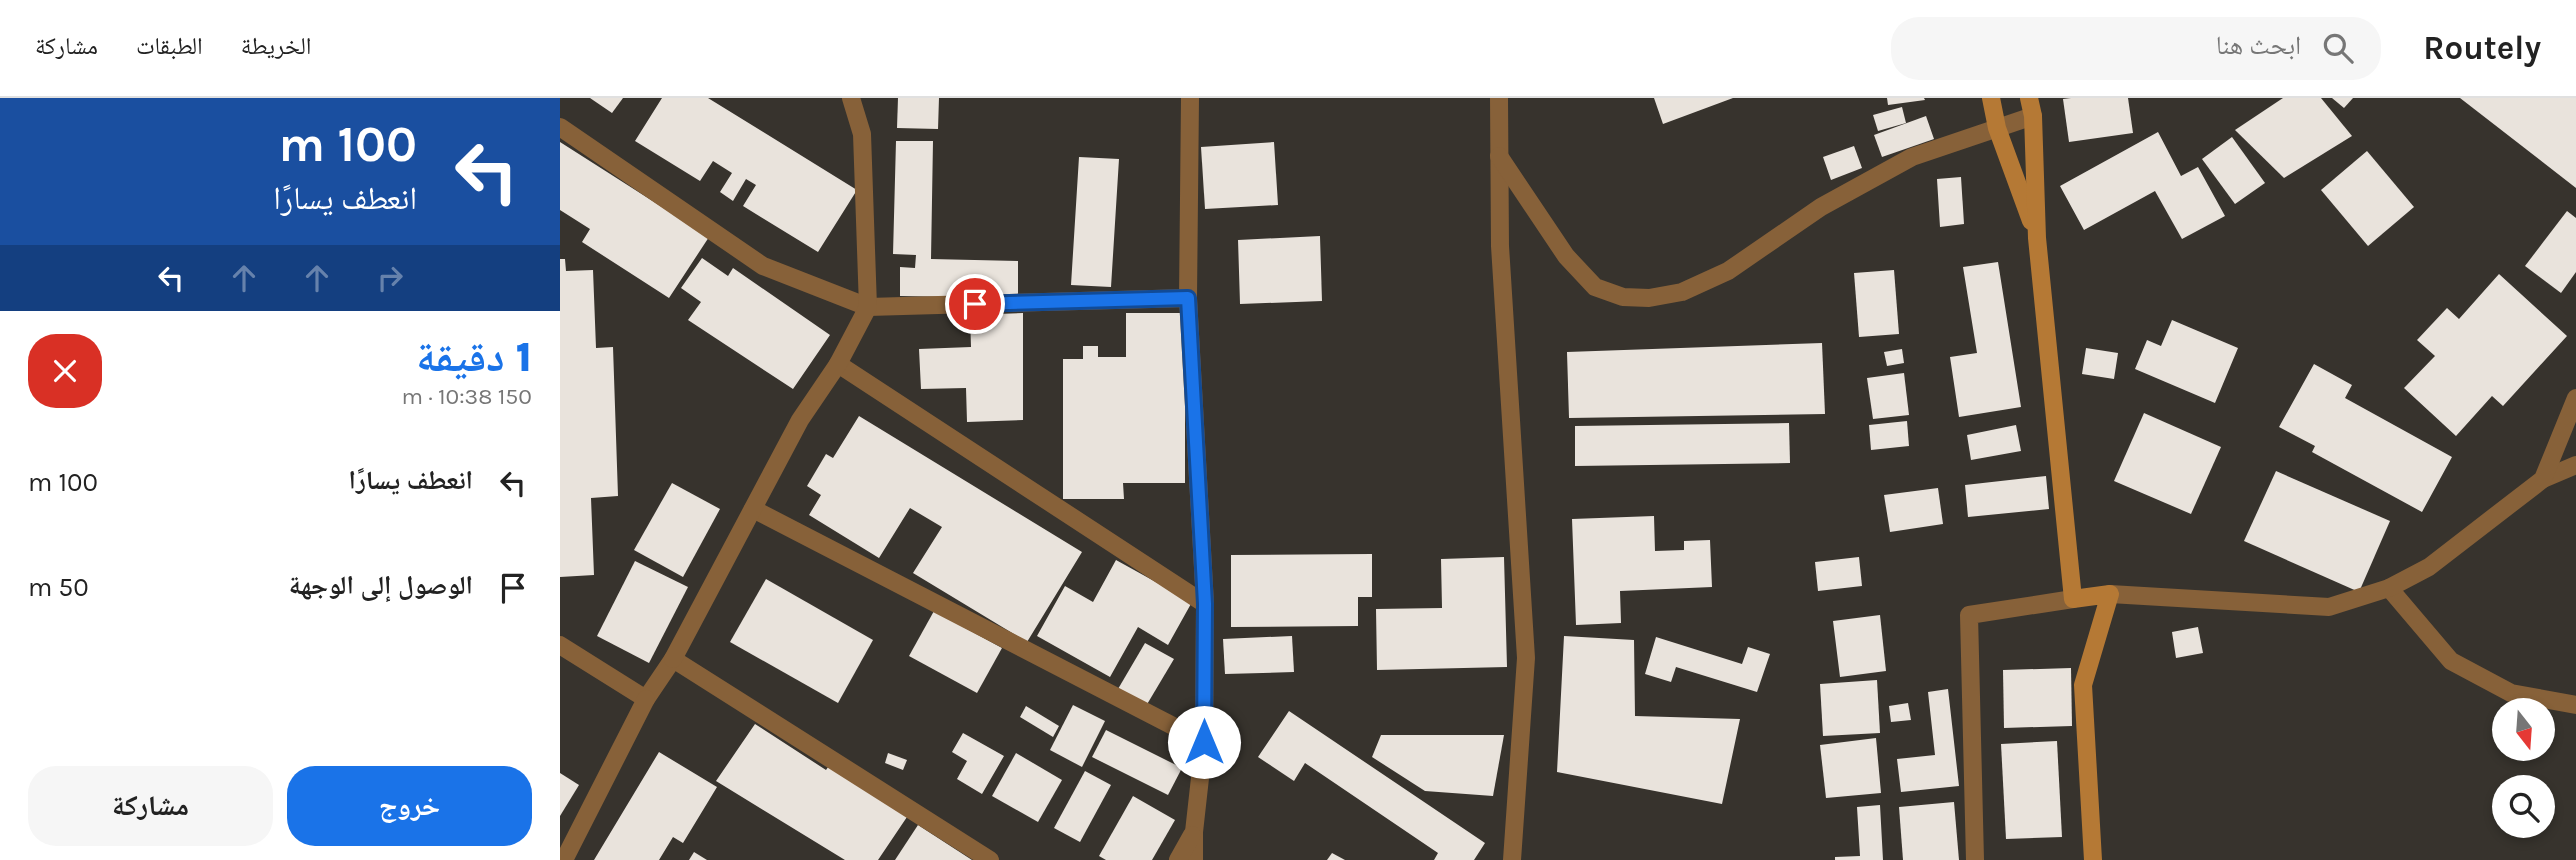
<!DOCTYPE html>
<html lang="ar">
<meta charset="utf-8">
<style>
:root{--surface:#fff;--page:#f6f6f6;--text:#222;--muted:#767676;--line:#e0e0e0;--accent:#1a73e8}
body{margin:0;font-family:Karla,"Noto Naskh Arabic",sans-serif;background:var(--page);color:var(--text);direction:rtl;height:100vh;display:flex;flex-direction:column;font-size:26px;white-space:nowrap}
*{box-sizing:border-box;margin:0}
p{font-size:23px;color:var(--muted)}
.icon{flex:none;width:38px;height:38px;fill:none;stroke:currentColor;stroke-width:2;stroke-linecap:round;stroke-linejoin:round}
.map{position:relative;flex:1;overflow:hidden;direction:ltr}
.details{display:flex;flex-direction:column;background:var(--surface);width:560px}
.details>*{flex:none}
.guide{background:#1a4fa0;color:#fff;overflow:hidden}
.needle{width:46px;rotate:163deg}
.buttons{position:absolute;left:1932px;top:600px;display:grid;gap:14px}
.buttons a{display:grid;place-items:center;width:63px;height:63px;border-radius:50%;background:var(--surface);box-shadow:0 4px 10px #0003;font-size:35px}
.pin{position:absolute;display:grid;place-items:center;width:60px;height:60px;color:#fff;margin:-30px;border:4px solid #fff;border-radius:50%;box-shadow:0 2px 7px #0007}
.me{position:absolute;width:77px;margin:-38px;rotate:0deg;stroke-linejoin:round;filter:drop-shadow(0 0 5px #0008)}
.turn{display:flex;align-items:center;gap:24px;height:147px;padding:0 28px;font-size:32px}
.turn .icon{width:91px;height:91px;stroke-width:2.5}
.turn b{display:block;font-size:49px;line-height:60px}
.lanes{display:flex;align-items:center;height:66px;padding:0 28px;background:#0003;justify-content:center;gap:35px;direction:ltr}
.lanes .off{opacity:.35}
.round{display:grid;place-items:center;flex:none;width:74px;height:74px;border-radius:28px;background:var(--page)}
.headline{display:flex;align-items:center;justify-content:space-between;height:119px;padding:0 28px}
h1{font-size:42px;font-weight:800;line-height:52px;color:var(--accent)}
.primary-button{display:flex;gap:14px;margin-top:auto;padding:14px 28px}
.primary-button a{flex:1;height:80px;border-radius:28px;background:var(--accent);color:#fff;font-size:28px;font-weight:800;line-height:80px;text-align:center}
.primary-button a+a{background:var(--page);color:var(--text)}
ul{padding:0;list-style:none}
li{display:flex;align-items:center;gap:21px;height:105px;padding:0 28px}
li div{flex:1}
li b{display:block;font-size:26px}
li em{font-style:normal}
header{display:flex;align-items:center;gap:42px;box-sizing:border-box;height:98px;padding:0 35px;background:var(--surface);border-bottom:2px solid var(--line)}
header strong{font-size:33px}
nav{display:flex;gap:38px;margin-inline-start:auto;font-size:24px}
.search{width:490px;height:63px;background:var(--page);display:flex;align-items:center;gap:18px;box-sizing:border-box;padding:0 24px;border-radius:28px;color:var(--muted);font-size:26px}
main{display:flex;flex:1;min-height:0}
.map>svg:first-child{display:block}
.building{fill:#e9e3dc}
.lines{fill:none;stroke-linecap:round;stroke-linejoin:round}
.minor{stroke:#876139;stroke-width:18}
.secondary{stroke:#b57935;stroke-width:18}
.route-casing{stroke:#114b97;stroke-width:18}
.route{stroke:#1a73e8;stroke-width:12}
</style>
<header>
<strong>Routely</strong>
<div class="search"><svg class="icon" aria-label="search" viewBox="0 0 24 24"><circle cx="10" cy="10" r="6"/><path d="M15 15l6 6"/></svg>ابحث هنا</div>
<nav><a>الخريطة</a><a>الطبقات</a><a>مشاركة</a></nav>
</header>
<main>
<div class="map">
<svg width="2016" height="762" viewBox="0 0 2016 762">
<rect width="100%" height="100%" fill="#37332d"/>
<!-- building -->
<g class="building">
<path d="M30 0H63L52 15Z"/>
<path d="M102 0H148L297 92 258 154 183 108 196 87 186 81 173 103 160 94 172 75 153 63 140 83 75 43Z"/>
<path d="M338 0H379L378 31 337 30Z"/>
<path d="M1094 0H1173L1103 26Z"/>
<path d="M1327 0H1364L1365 2 1328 7Z"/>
<path d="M1511 0H1568L1573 35 1509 44 1503 1Z"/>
<path d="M1723 0H1761L1792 38 1724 80 1675 32Z"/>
<path d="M1772 0H1793L1784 10Z"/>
<path d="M1900 0H2016V90Z"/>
<path d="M1342 9 1346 25 1318 33 1313 17Z"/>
<path d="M1366 18 1374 41 1322 59 1314 37Z"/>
<path d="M1598 34 1621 78 1638 69 1665 118 1622 141 1595 93 1524 132 1500 88Z"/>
<path d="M1672 39 1705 85 1675 106 1642 61Z"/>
<path d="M336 43H373L371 161 458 163V200L340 198V169L355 170 356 157 333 156Z"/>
<path d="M0 44 149 139 109 200 22 144 30 131 0 112Z"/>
<path d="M714 44 718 107 645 111 641 49Z"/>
<path d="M1294 48 1302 70 1271 82 1263 59Z"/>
<path d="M1807 53 1854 109 1808 148 1761 92Z"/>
<path d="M519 59 559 61 551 189 511 187Z"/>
<path d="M1401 79 1404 126 1380 129 1377 81Z"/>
<path d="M2007 113 2016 120V174L2001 195 1965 168Z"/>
<path d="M760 138 762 203 680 206 678 142Z"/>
<path d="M142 160 168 178 173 170 270 237 233 291 128 222 141 204 121 190Z"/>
<path d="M0 161H5L6 173 33 172 36 250 53 249 58 398 31 400 34 477 0 479Z"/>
<path d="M1438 164 1461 309 1399 319 1390 259 1417 255 1403 169Z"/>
<path d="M1334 172 1339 236 1299 239 1294 175Z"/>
<path d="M1939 176 2007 238 1943 308 1932 298 1896 338 1844 290 1875 258 1857 242 1887 210 1899 221Z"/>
<path d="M463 215V322L407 324 406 290 361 291 359 251 411 249 410 217Z"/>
<path d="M566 215H625V385H563L564 401H503V261H523V248H538V259H566Z"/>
<path d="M1612 222 1678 250 1655 305 1575 271 1587 242 1601 248Z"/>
<path d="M1262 245 1265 316 1009 320 1007 254Z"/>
<path d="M1526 250 1558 255 1554 281 1522 276Z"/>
<path d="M1342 251 1344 265 1327 268 1324 254Z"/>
<path d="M1754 266 1792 287 1785 300 1892 359 1862 414 1752 354 1755 348 1719 329Z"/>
<path d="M1344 275 1349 317 1313 321 1307 280Z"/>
<path d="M1584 315 1661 349 1631 416 1554 383Z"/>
<path d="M299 318 522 454 467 544 353 475 382 429 350 410 319 460 249 417 261 397 247 388 266 356 273 360Z"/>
<path d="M1347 323 1349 348 1311 352 1309 327Z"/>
<path d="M1229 325 1230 365 1015 368V328Z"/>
<path d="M1456 327 1461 353 1411 362 1407 337Z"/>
<path d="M1716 373 1830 423 1799 494 1684 443Z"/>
<path d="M1486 378 1489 411 1408 419 1405 387Z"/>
<path d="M112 385 160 411 123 479 74 452Z"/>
<path d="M1378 390 1383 426 1330 434 1324 397Z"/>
<path d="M1094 418 1095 453 1124 452V443L1150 442 1152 489 1060 493 1061 525 1016 527 1012 421Z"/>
<path d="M812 456V499H798V528L671 529V457Z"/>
<path d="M944 459 947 569 817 572 816 511 882 510 881 461Z"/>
<path d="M1299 459 1302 488 1258 493 1255 464Z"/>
<path d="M556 462 632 504 608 547 578 529 550 579 477 538 505 488 533 504Z"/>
<path d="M75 463 128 489 89 565 37 538Z"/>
<path d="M206 481 313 542 278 605 170 544Z"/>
<path d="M374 513 442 550 417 595 349 558Z"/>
<path d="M1320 517 1326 573 1280 579 1273 523Z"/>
<path d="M1638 529 1643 555 1616 560 1612 534Z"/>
<path d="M732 538 734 574 665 576 663 541Z"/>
<path d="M1004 538 1074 542 1075 618 1180 621 1162 706 997 674Z"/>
<path d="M1096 539 1182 566 1188 549 1210 556 1197 594 1116 569 1111 584 1085 576Z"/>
<path d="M585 545 614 561 586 608 558 591Z"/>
<path d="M1511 570 1512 628 1444 630 1443 572Z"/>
<path d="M1317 582 1320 635 1263 638 1260 586Z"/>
<path d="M1388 591 1399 688 1341 694 1337 661 1375 657 1368 594Z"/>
<path d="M1348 605 1351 622 1331 624 1329 608Z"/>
<path d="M513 607 545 623 522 669 490 652Z"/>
<path d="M466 608 499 628 493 639 460 619Z"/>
<path d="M729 613 925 745 914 762H874L878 755 745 665 734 683 698 659Z"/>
<path d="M195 626 266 672 271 665 349 716 318 762H285L156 683Z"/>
<path d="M546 632 622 670 608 697 532 659Z"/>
<path d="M403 635 444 658 422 696 397 681 407 663 392 654Z"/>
<path d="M821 637H944L933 698 865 693 812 659Z"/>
<path d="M1316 640 1321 695 1266 700 1260 647Z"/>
<path d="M1497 643 1502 739 1446 741 1441 646Z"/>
<path d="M99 654 157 689 123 745 113 739 99 762H34Z"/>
<path d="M328 655 347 662 343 672 325 665Z"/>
<path d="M456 655 502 682 478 724 432 698Z"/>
<path d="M525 673 551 687 520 744 494 730Z"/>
<path d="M0 675 19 687 0 718Z"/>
<path d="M573 698 615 722 592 762H546L539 758Z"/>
<path d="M1394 704 1399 762H1343L1339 709Z"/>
<path d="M1320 707 1323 762H1275V759L1300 758 1297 709Z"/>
<path d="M358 727 412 762H335Z"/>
<path d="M134 754 147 762H129Z"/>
<path d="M772 755 785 762H767Z"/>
</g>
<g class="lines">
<!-- minor -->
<g class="minor">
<path d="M630 0 628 200 645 506 644 644 634 734V762"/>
<path d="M939 0 940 148 966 560 952 762"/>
<path d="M0 29 203 168 308 209 628 200"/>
<path d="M939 58 1006 158 1035 189 1063 199 1089 200 1122 194 1168 173 1261 109 1352 59 1473 18"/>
<path d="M278 266 645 506"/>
<path d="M1983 381 2016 367"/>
<path d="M193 411 644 644"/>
<path d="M1829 490 1891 563 1951 595 2016 607"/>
<path d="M1550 496 1769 509 1829 490 1869 469 1983 381 2016 300"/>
<path d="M0 547 86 601 113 561 430 762"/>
<path d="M113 561 240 322 278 266 308 209 302 36 291 0"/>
<path d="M4 762 86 601"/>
<path d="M618 762 632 737"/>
<path d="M1415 762 1409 517 1513 501"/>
</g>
<!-- secondary -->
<g class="secondary">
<path d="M1431 0 1437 30 1471 123"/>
<path d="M1469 0 1473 18 1477 140 1513 501 1550 496 1523 587 1533 762"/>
</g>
</g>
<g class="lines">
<defs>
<path id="route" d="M415 206 628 200 645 506 644 644"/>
</defs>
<!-- route casing -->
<use href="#route" class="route-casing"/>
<!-- route -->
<use href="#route" class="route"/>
</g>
</svg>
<div class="buttons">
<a><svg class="needle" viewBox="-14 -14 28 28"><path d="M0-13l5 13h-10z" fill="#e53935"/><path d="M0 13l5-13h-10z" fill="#767676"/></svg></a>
<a><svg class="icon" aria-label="search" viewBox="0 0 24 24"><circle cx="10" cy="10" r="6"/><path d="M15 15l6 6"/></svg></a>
</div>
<div class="pin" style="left:415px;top:206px;background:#d93025"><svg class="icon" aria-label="arrive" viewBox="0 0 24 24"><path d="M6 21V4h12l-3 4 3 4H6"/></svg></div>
<svg class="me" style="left:644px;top:644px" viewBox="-20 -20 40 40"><circle r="19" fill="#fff"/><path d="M0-13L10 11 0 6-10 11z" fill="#1a73e8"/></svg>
</div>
<section class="details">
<div class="guide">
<div class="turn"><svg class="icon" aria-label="left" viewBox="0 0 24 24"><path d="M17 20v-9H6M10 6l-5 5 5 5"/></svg><div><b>100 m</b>انعطف يسارًا</div></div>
<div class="lanes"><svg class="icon" aria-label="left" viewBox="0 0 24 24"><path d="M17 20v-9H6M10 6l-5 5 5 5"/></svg><svg class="icon off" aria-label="ahead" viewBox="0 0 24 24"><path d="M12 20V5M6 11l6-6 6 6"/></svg><svg class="icon off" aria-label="ahead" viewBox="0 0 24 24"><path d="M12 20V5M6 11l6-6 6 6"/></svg><svg class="icon off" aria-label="right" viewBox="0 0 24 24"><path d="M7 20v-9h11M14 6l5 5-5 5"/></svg></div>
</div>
<div class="headline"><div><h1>1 دقيقة</h1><p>150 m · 10:38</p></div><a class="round" style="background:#d93025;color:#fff"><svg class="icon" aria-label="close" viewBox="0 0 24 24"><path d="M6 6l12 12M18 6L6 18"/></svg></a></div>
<ul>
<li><svg class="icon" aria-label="left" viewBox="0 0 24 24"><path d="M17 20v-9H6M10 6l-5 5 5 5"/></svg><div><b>انعطف يسارًا</b></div><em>100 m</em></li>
<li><svg class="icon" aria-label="arrive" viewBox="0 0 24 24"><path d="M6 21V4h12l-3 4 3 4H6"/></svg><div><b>الوصول إلى الوجهة</b></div><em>50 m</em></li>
</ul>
<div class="primary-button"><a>خروج</a><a>مشاركة</a></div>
</section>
</main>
